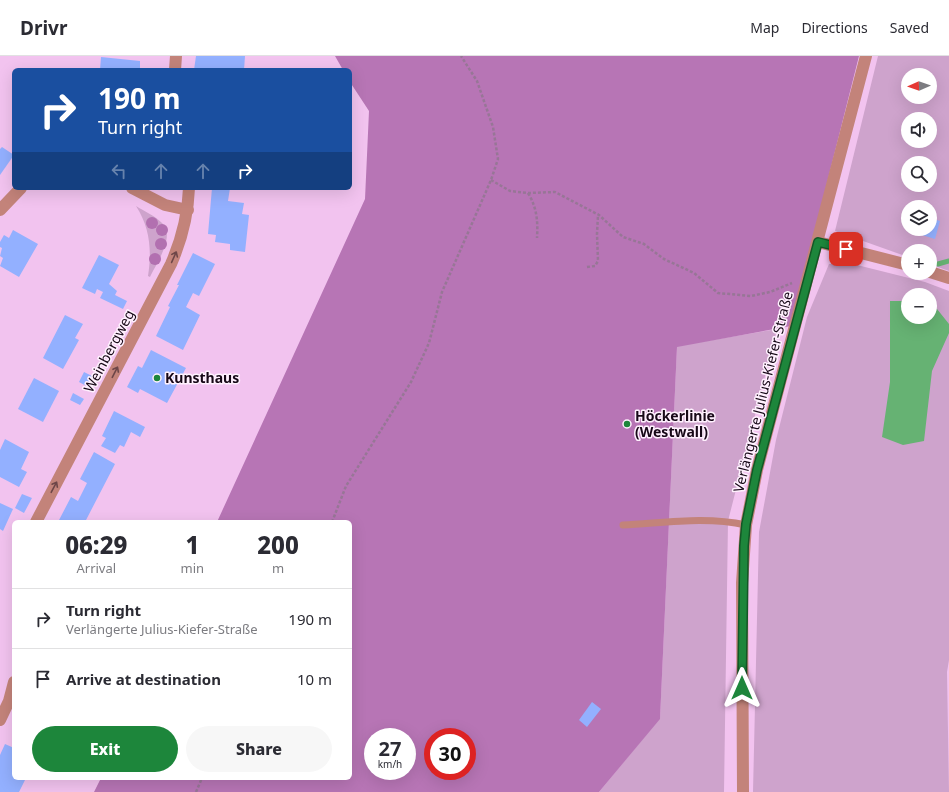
<!DOCTYPE html>
<meta charset="utf-8">
<style>
:root{--surface:#fff;--page:#f7f7f7;--text:#2b2b33;--muted:#7c7c81;--line:#e1e1e2;--accent:#1d863b}
body{margin:0;font-family:"Noto Sans",sans-serif;background:var(--page);color:var(--text);height:100vh;display:flex;flex-direction:column;font-size:15px;white-space:nowrap}
*{box-sizing:border-box;margin:0}
p{font-size:13px;color:var(--muted)}
.icon{flex:none;width:22px;height:22px;fill:none;stroke:currentColor;stroke-width:2;stroke-linecap:round;stroke-linejoin:round}
.map{position:relative;flex:1;overflow:hidden}
.panel{position:absolute;left:12px;top:464px;width:340px;height:260px;display:flex;flex-direction:column;background:var(--surface);border-radius:6px;box-shadow:0 4px 16px #0002}
.panel>*{flex:none}
.guide{position:absolute;left:12px;top:12px;width:340px;height:122px;border-radius:6px;box-shadow:0 4px 16px #0002;background:#1a4fa0;color:#fff;overflow:hidden}
.needle{width:26px;rotate:268deg}
.tools{position:absolute;left:901px;top:12px;display:grid;gap:8px}
.tools a{display:grid;place-items:center;width:36px;height:36px;border-radius:50%;background:var(--surface);box-shadow:0 4px 16px #0002;font-size:20px}
.speed{position:absolute;left:364px;top:672px;display:flex;gap:8px;font-size:20px;font-weight:700;text-align:center}
.speed>*{display:grid;place-content:center;width:52px;height:52px;border-radius:50%;background:var(--surface);box-shadow:0 4px 16px #0002;line-height:1}
.speed small{font-size:10px;font-weight:400}
.speed .limit{border:6px solid #d22;background:#fff;color:#111}
.pin{position:absolute;display:grid;place-items:center;width:34px;height:34px;color:#fff;margin:-17px;border-radius:8px;box-shadow:0 2px 6px #0006}
.me{position:absolute;width:44px;margin:-22px;rotate:0deg;stroke-linejoin:round;filter:drop-shadow(0 0 3px #0008)}
.turn{display:flex;align-items:center;gap:14px;height:84px;padding:0 20px;font-size:18px}
.turn .icon{width:52px;height:52px;stroke-width:2.5}
.turn b{display:block;font-size:28px;line-height:34px}
.lanes{display:flex;align-items:center;height:38px;padding:0 20px;background:#0003;justify-content:center;gap:20px;direction:ltr}
.lanes .off{opacity:.35}
.eta{display:flex;justify-content:space-evenly;align-items:center;height:68px;text-align:center}
.eta b{font-size:24px;font-weight:800;line-height:28px}
.cta{display:flex;gap:8px;margin-top:auto;padding:8px 20px}
.cta a{flex:1;height:46px;border-radius:24px;background:var(--accent);color:#fff;font-size:16px;font-weight:800;line-height:46px;text-align:center}
.cta a+a{background:var(--page);color:var(--text)}
ul{padding:0;list-style:none}
li{display:flex;align-items:center;gap:12px;height:60px;padding:0 20px;border-top:1px solid var(--line)}
li div{flex:1}
li b{display:block;font-size:15px}
li em{font-style:normal}
header{display:flex;align-items:center;gap:24px;box-sizing:border-box;height:56px;padding:0 20px;background:var(--surface);border-bottom:1px solid var(--line)}
header strong{font-size:19px}
nav{display:flex;gap:22px;margin-inline-start:auto;font-size:14px}
.map>svg:first-child{display:block}
.green{fill:#cea3cc;fill-rule:evenodd}
.forest{fill:#b775b5;fill-rule:evenodd}
.water{fill:#66b273}
.lines{fill:none;stroke-linecap:round;stroke-linejoin:round}
.stream{stroke:#66b273;stroke-width:5}
.building{fill:#93b0ff}
.path{stroke:#977696;stroke-width:2.5;stroke-dasharray:3 2;stroke-linecap:butt}
.lane{stroke:#c3837a;stroke-width:7}
.street{stroke:#c3837a;stroke-width:12}
.tree{fill:#b270b0}
.oneway{stroke:#6d4648}
.route-casing{stroke:#135726;stroke-width:10}
.route{stroke:#1d863b;stroke-width:7}
.poi-dot{fill:#1d863b;stroke:#fff1fe;stroke-width:1.5}
.labels{text-anchor:middle;stroke-width:3;stroke-linejoin:round;paint-order:stroke}
.street-label{font-size:14px;fill:#170817;stroke:#fff1fe}
.poi-label{font-size:14px;font-weight:bold;fill:#170817;stroke:#fff1fe;text-anchor:start}
</style>
<header>
<strong>Drivr</strong>
<nav><a>Map</a><a>Directions</a><a>Saved</a></nav>
</header>
<div class="map">
<svg width="949" height="736" viewBox="0 0 949 736">
<rect width="100%" height="100%" fill="#f2c3ef"/>
<!-- green -->
<g class="green">
<path d="M878 0H949V215L930 208V195H908V201L835 175ZM908 19H930V41H908ZM908 63H930V85H908ZM908 107H930V129H908ZM908 151H930V173H908Z"/>
<path d="M136 150C144 155 155 160 162 167 176 180 156 208 150 221L148 220C152 194 150 172 136 150Z"/>
<path d="M849 207 925 226 949 235V604L947 616 949 736H753L759 476 776 384 807 261 829 208ZM908 239H930V261H908Z"/>
<path d="M777 273 728 465 724 736H599L660 662 677 290Z"/>
</g>
<!-- forest -->
<path class="forest" d="M335 0H859L791 270 677 291 660 663 599 736H94L101 722H350V466H217L365 143 369 55 350 26V14H343ZM373 681H407V715H373ZM433 681H467V715H433Z"/>
<!-- water -->
<path class="water" d="M890 245H908V261H930V250L937 253 949 268V277L932 315 924 385 903 389 882 381 890 326Z"/>
<g class="lines">
<!-- stream -->
<path class="stream" d="M938 208 949 205"/>
</g>
<!-- building -->
<g class="building">
<path d="M196 0H245L244 14H194Z"/>
<path d="M101 1 140 5V14H100Z"/>
<path d="M2 91 14 99 0 119V93Z"/>
<path d="M212 132H230L228 145 244 147 242 158 249 159 245 196 230 194V188L215 186 216 179 208 178Z"/>
<path d="M930 162 940 165 935 183 922 179 924 173H930Z"/>
<path d="M13 174 38 188 19 221 0 210 3 202 0 200 2 192 0 191V186L4 179 9 182Z"/>
<path d="M193 197 215 208 199 240 193 237 186 251 200 259 183 294 156 280 170 251 168 250 179 229H177Z"/>
<path d="M99 199 119 209 109 228 117 235 115 239 127 245 123 253 100 242 103 236 97 233 95 238 82 232Z"/>
<path d="M65 259 83 268 75 282 79 284 63 313 43 302Z"/>
<path d="M151 294 186 312 167 347 140 333 138 337 127 331 138 310 142 312Z"/>
<path d="M84 316 96 322 90 332 79 326Z"/>
<path d="M34 322 59 335 43 366 18 353Z"/>
<path d="M73 337 84 343 80 349 70 344Z"/>
<path d="M114 355 145 371 140 381 131 376 124 391 120 389 115 397 101 390 106 382 102 380Z"/>
<path d="M5 383 29 396 21 413 27 416 19 431 0 421V394Z"/>
<path d="M94 396 115 408 85 466H58L71 441 78 445 87 427 80 423Z"/>
<path d="M22 438 32 442 24 457 15 452Z"/>
<path d="M0 447 13 453 3 475 0 473Z"/>
<path d="M592 646 601 653 587 671 579 664Z"/>
<path d="M5 688 14 692V722L25 724 19 736H0V699Z"/>
</g>
<g class="lines">
<!-- path -->
<g class="path">
<path d="M491 124 510 135 528 137 555 136 599 159 623 181 644 188 664 203 694 217 718 237 751 240 770 236 792 227"/>
<path d="M528 137C537 152 538 165 537 182"/>
<path d="M587 211 595 210 598 205 597 178 598 159"/>
<path d="M332 466 346 430 411 326 429 287 442 236 491 124 498 103 493 71 477 25 461 0"/>
<path d="M196 736 202 722"/>
</g>
<!-- lane -->
<path class="lane" d="M623 469C664 467 705 460 746 469"/>
<!-- street -->
<g class="street">
<path d="M175 14 176 0"/>
<path d="M132 132 165 149 188 154"/>
<path d="M0 154 21 132"/>
<path d="M818 186 908 209"/>
<path d="M930 216 949 222"/>
<path d="M36 466 171 208C182 183 188 159 189 132"/>
<path d="M0 664 9 645 14 626"/>
<path d="M743 736 742 527 746 469 757 414 866 0"/>
</g>
</g>
<!-- trees -->
<g class="tree">
<circle cx="152" cy="167" r="6"/>
<circle cx="162" cy="174" r="6"/>
<circle cx="161" cy="188" r="6"/>
<circle cx="155" cy="203" r="6"/>
</g>
<!-- one-way arrows -->
<defs><path id="oneway-shaft" d="M-6 0H5M1.5-3L5.5 0L1.5 3" fill="none" stroke-width="1.6" stroke-linecap="round" stroke-linejoin="round"/></defs>
<g class="oneway">
<use href="#oneway-shaft" transform="translate(174 201) rotate(-66)"/>
<use href="#oneway-shaft" transform="translate(115 316) rotate(-63)"/>
<use href="#oneway-shaft" transform="translate(54 431) rotate(-62)"/>
</g>
<g class="lines">
<defs>
<path id="route" d="M742 632 744 490 746 468 757 414 818 186 846 193"/>
</defs>
<!-- route casing -->
<use href="#route" class="route-casing"/>
<!-- route -->
<use href="#route" class="route"/>
</g>
<!-- markers -->
<g class="poi-dot">
<circle cx="157" cy="322" r="4"/>
<circle cx="627" cy="368" r="4"/>
</g>
<g class="labels">
<!-- street labels -->
<g class="street-label">
<text transform="translate(109 295) rotate(-62)" y="5">Weinbergweg</text>
<text transform="translate(763 336) rotate(-76)" y="5">Verlängerte Julius-Kiefer-Straße</text>
</g>
<!-- poi labels -->
<g class="poi-label">
<text x="165" y="327">Kunsthaus</text>
<text x="635" y="365">Höckerlinie<tspan x="635" dy="16">(Westwall)</tspan></text>
</g>
</g>
</svg>
<div class="tools">
<a><svg class="needle" viewBox="-14 -14 28 28"><path d="M0-13l5 13h-10z" fill="#e53935"/><path d="M0 13l5-13h-10z" fill="#7c7c81"/></svg></a>
<a><svg class="icon" aria-label="sound" viewBox="0 0 24 24"><path d="M4 9h4l5-4v14l-5-4H4zM17 9q2 3 0 6"/></svg></a>
<a><svg class="icon" aria-label="search" viewBox="0 0 24 24"><circle cx="10" cy="10" r="6"/><path d="M15 15l6 6"/></svg></a>
<a><svg class="icon" aria-label="layers" viewBox="0 0 24 24"><path d="M12 4l9 5-9 5-9-5zM3 14l9 5 9-5"/></svg></a>
<a>+</a>
<a>−</a>
</div>
<div class="speed"><div>27<small>km/h</small></div><div class="limit">30</div></div>
<div class="pin" style="left:846px;top:193px;background:#d93025"><svg class="icon" aria-label="arrive" viewBox="0 0 24 24"><path d="M6 21V4h12l-3 4 3 4H6"/></svg></div>
<svg class="me" style="left:742px;top:632px" viewBox="-20 -20 40 40"><path d="M0-17L14 15 0 8-14 15z" fill="#1d863b" stroke="#fff" stroke-width="4"/></svg>
<div class="guide">
<div class="turn"><svg class="icon" aria-label="right" viewBox="0 0 24 24"><path d="M7 20v-9h11M14 6l5 5-5 5"/></svg><div><b>190 m</b>Turn right</div></div>
<div class="lanes"><svg class="icon off" aria-label="left" viewBox="0 0 24 24"><path d="M17 20v-9H6M10 6l-5 5 5 5"/></svg><svg class="icon off" aria-label="ahead" viewBox="0 0 24 24"><path d="M12 20V5M6 11l6-6 6 6"/></svg><svg class="icon off" aria-label="ahead" viewBox="0 0 24 24"><path d="M12 20V5M6 11l6-6 6 6"/></svg><svg class="icon" aria-label="right" viewBox="0 0 24 24"><path d="M7 20v-9h11M14 6l5 5-5 5"/></svg></div>
</div>
<section class="panel">
<div class="eta">
<div><b>06:29</b><p>Arrival</p></div>
<div><b>1</b><p>min</p></div>
<div><b>200</b><p>m</p></div>
</div>
<ul>
<li><svg class="icon" aria-label="right" viewBox="0 0 24 24"><path d="M7 20v-9h11M14 6l5 5-5 5"/></svg><div><b>Turn right</b><p>Verlängerte Julius-Kiefer-Straße</p></div><em>190 m</em></li>
<li><svg class="icon" aria-label="arrive" viewBox="0 0 24 24"><path d="M6 21V4h12l-3 4 3 4H6"/></svg><div><b>Arrive at destination</b></div><em>10 m</em></li>
</ul>
<div class="cta"><a>Exit</a><a>Share</a></div>
</section>
</div>
